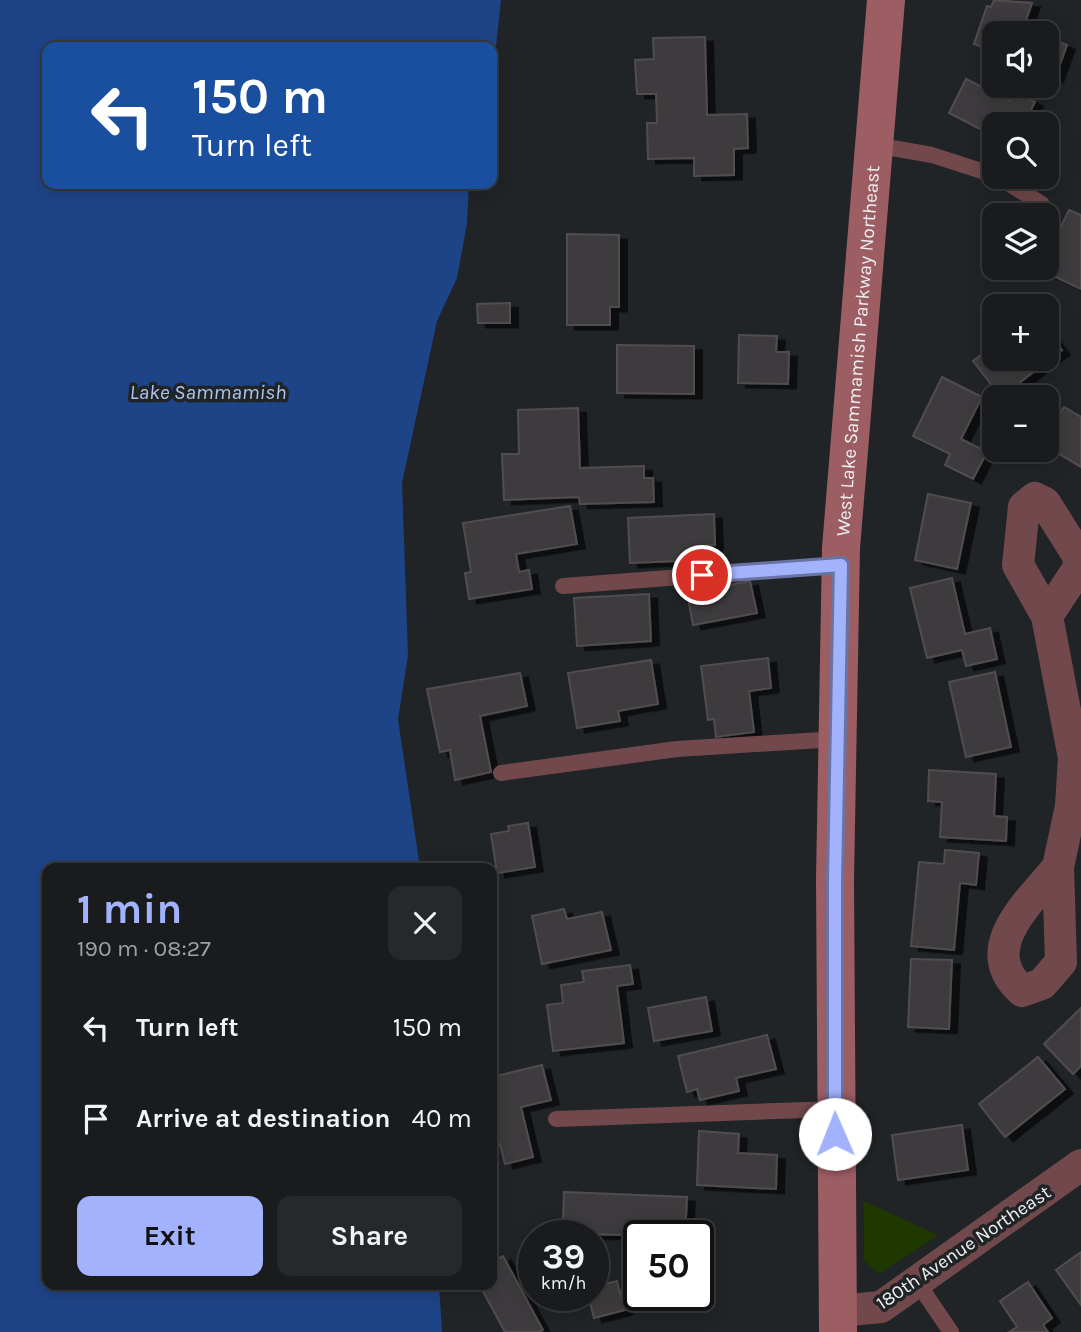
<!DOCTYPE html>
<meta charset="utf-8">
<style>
:root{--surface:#191b1d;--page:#26282a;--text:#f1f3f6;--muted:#9fa1a4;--line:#37393b;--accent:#a2b2fd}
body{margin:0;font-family:Karla,sans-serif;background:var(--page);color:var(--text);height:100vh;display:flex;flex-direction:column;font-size:26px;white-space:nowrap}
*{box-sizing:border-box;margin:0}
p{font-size:23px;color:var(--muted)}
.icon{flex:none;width:38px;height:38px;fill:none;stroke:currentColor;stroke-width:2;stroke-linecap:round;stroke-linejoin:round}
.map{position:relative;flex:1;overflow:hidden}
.side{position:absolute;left:42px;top:863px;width:455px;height:427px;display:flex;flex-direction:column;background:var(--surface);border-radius:14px;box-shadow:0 4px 18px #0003,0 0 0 2px var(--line)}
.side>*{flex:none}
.banner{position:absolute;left:42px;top:42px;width:455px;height:147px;border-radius:14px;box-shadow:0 4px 18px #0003,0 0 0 2px var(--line);background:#1a4fa0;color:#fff;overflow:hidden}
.controls{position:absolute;left:982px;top:21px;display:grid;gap:14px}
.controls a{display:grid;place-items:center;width:77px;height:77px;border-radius:14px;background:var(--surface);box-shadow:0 4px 18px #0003,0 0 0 2px var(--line);font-size:35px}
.speed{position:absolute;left:518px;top:1220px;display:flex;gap:14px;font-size:35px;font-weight:700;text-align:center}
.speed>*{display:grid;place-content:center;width:91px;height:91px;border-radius:50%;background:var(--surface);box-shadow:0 4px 18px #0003,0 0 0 2px var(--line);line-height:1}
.speed small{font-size:18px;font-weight:400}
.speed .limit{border:4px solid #111;border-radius:10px;background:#fff;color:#111}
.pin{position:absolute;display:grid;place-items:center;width:60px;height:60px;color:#fff;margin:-30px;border:4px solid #fff;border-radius:50%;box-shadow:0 2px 7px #0007}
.me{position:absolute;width:77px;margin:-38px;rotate:359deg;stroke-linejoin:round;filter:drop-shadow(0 0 5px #0008)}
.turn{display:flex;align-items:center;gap:24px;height:147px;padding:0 35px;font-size:32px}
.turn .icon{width:91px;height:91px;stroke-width:2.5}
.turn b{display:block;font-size:49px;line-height:60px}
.round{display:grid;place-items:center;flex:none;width:74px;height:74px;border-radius:14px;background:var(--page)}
.headline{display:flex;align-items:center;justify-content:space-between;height:119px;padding:0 35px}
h1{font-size:42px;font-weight:700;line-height:52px;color:var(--accent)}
.action{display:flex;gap:14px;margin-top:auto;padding:14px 35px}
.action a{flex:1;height:80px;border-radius:14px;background:var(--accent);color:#111;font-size:28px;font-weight:700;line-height:80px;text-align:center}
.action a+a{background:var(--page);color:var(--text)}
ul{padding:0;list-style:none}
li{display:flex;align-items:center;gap:21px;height:91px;padding:0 35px}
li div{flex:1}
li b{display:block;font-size:26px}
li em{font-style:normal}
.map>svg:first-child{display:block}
.green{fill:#1e3800}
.water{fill:#1e4488}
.building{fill:#3e3a3c;stroke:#514d4f;stroke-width:2;filter:url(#shadow)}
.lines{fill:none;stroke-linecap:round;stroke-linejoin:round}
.lane{stroke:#71494c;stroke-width:16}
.street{stroke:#71494c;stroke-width:32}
.secondary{stroke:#9c5d63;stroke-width:38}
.route-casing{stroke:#6974a4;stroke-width:18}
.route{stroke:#a2b2fd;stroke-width:12}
.labels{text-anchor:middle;stroke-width:7;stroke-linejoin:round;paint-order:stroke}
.street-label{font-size:19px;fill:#edeff1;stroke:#212427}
.water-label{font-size:21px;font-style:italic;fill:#aec5ec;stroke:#212427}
</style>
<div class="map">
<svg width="1081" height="1332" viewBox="0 0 1081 1332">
<defs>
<filter id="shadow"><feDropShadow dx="8" dy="4.5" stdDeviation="0" flood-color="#0009"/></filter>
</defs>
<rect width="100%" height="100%" fill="#212427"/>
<!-- green -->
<path class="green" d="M864 1201 938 1235 879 1274 864 1261Z"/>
<!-- water -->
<path class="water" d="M0 0H501L492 83V47H47V184H469L467 223 457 278 437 321 402 483 408 655 398 719 420 868H47V1284L439 1285 442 1332H0Z"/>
<!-- building -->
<g class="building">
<path d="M994 0 1032 3 1023 29 1035 33H994V52L974 44 987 6 991 7Z"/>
<path d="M705 37 707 115 747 114 748 148 734 149V175L694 176V158L648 159 647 123H657L656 94H637L635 60 654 59 653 38Z"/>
<path d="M1046 37 1067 45 1055 78 1046 75Z"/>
<path d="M966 79 1010 101 1014 92 1035 102 1024 124H994V136L949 113Z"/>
<path d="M1069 210 1081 215V289L1041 270 1046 268V257Z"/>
<path d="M567 234 619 235V307H610V325H567Z"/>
<path d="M510 303V323H478L477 304Z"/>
<path d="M1046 330 1062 350 1001 397 973 361 994 345V359H1046Z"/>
<path d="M739 335 777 336 776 352H789L788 384 738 383Z"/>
<path d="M617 345 694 346V394L617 393Z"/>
<path d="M942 377 982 397 961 439 987 452 973 479 945 465 950 454 913 436Z"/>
<path d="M1064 407 1081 417V467L1046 446V436Z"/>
<path d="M578 408 580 468 644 466V478H653L654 502 580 504 579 497 504 500 502 454H519L518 410Z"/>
<path d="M928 494 971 503 957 569 915 560Z"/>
<path d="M570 506 577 544 516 554 519 572 529 570 532 589 469 599 465 573 471 572 463 523Z"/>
<path d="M714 514 715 545 702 546 703 560 630 563 628 518Z"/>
<path d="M952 578 965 634 990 628 997 659 966 666 962 650 927 658 910 588Z"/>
<path d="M750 581 757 613 693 625 687 593Z"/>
<path d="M649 594 651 641 577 646 574 598Z"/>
<path d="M768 658 771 688 749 691 754 732 716 737 714 719 708 720 701 666Z"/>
<path d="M651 660 658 704 618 711 620 721 577 728 568 673Z"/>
<path d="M995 672 1011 747 966 757 949 682Z"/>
<path d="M520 673 527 706 480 716 491 772 455 780 450 750 440 752 427 689Z"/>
<path d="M929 770 996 774 994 816 1007 817 1006 841 940 837 942 802 928 801Z"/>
<path d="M528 823 535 867 497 873 491 834 509 831 508 826Z"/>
<path d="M945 850 979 853 976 885 960 883 954 950 911 946 919 862 944 864Z"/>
<path d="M564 909 567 919 602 912 611 950 542 964 532 916Z"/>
<path d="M911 959 952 960 949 1029 908 1027Z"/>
<path d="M630 965 633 984 617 986 624 1043 553 1051 547 1005 563 1003 561 985 584 982 582 971Z"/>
<path d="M706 997 712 1031 654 1041 648 1008Z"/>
<path d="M1081 1008V1066L1073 1074 1044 1044Z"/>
<path d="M767 1035 776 1069 736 1078 739 1091 700 1100 697 1089 687 1092 678 1056Z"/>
<path d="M1038 1057 1065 1089 1005 1137 979 1104Z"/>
<path d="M542 1065 551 1100 521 1107 533 1157 505 1164 500 1144 494 1146 492 1137V1077Z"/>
<path d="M962 1125 968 1170 898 1180 892 1135Z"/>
<path d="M699 1131 739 1134 738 1153 777 1155 776 1189 697 1185Z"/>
<path d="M564 1192 687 1197 685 1236 572 1234V1222L563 1221Z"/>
<path d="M1081 1252V1305L1056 1270Z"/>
<path d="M503 1256 543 1330 539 1332H505L479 1284H492V1262Z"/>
<path d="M617 1281 625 1310 594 1318 588 1295H593V1287Z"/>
<path d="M1028 1282 1052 1318 1043 1325 1048 1332H1009L1017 1327 1000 1301Z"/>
</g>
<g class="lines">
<!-- lane -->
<g class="lane">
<path d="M875 145 932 155 994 175"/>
<path d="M998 177 1042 204"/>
<path d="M563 586 841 565"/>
<path d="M501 773 677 749 837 739"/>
<path d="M556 1119 835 1109"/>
<path d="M917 1282 951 1332"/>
</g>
<!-- street -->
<g class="street">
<path d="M1047 616 1018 565 1024 507 1035 498 1045 503 1079 557 1078 569 1047 616 1074 758 1071 806 1058 867 1061 962 1042 984 1022 991C975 948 1029 903 1058 867"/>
<path d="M838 1311 881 1307 1081 1165"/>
</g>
<!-- secondary -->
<path class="secondary" id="s1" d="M838 1332 835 880 841 548 886 0"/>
</g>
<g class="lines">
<defs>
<path id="route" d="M702 575 841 565 835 880V1134"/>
</defs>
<!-- route casing -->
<use href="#route" class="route-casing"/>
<!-- route -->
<use href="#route" class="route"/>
</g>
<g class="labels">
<!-- street labels -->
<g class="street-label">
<text dy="7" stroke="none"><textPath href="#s1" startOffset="982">West Lake Sammamish Parkway Northeast</textPath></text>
<text transform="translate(963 1247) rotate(-34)" y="7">180th Avenue Northeast</text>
</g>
<!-- water labels -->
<g class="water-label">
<text x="208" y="399">Lake Sammamish</text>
</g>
</g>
</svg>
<div class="controls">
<a><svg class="icon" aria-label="sound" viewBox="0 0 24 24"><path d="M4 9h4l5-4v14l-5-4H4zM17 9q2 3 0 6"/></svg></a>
<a><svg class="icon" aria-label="search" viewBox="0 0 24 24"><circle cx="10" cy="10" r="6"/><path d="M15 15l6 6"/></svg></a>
<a><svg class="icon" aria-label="layers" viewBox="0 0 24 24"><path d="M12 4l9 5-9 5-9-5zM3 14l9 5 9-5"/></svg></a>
<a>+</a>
<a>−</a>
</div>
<div class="speed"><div>39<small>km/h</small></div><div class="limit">50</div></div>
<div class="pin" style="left:702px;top:575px;background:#d93025"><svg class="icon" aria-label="arrive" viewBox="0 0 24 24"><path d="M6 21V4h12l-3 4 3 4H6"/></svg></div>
<svg class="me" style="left:835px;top:1134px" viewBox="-20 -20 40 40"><circle r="19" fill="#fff"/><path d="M0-13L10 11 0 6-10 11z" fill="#a2b2fd"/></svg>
<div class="banner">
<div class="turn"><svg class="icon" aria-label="left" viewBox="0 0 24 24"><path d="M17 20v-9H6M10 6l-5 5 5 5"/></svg><div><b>150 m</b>Turn left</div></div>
</div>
<section class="side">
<div class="headline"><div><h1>1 min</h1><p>190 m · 08:27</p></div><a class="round"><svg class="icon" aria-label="close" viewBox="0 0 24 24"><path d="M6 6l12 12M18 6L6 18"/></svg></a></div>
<ul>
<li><svg class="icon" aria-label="left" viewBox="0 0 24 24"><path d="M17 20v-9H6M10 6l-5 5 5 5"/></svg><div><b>Turn left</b></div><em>150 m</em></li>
<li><svg class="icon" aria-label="arrive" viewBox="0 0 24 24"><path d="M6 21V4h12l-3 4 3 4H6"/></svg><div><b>Arrive at destination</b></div><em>40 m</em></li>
</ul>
<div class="action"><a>Exit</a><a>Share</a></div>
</section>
</div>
